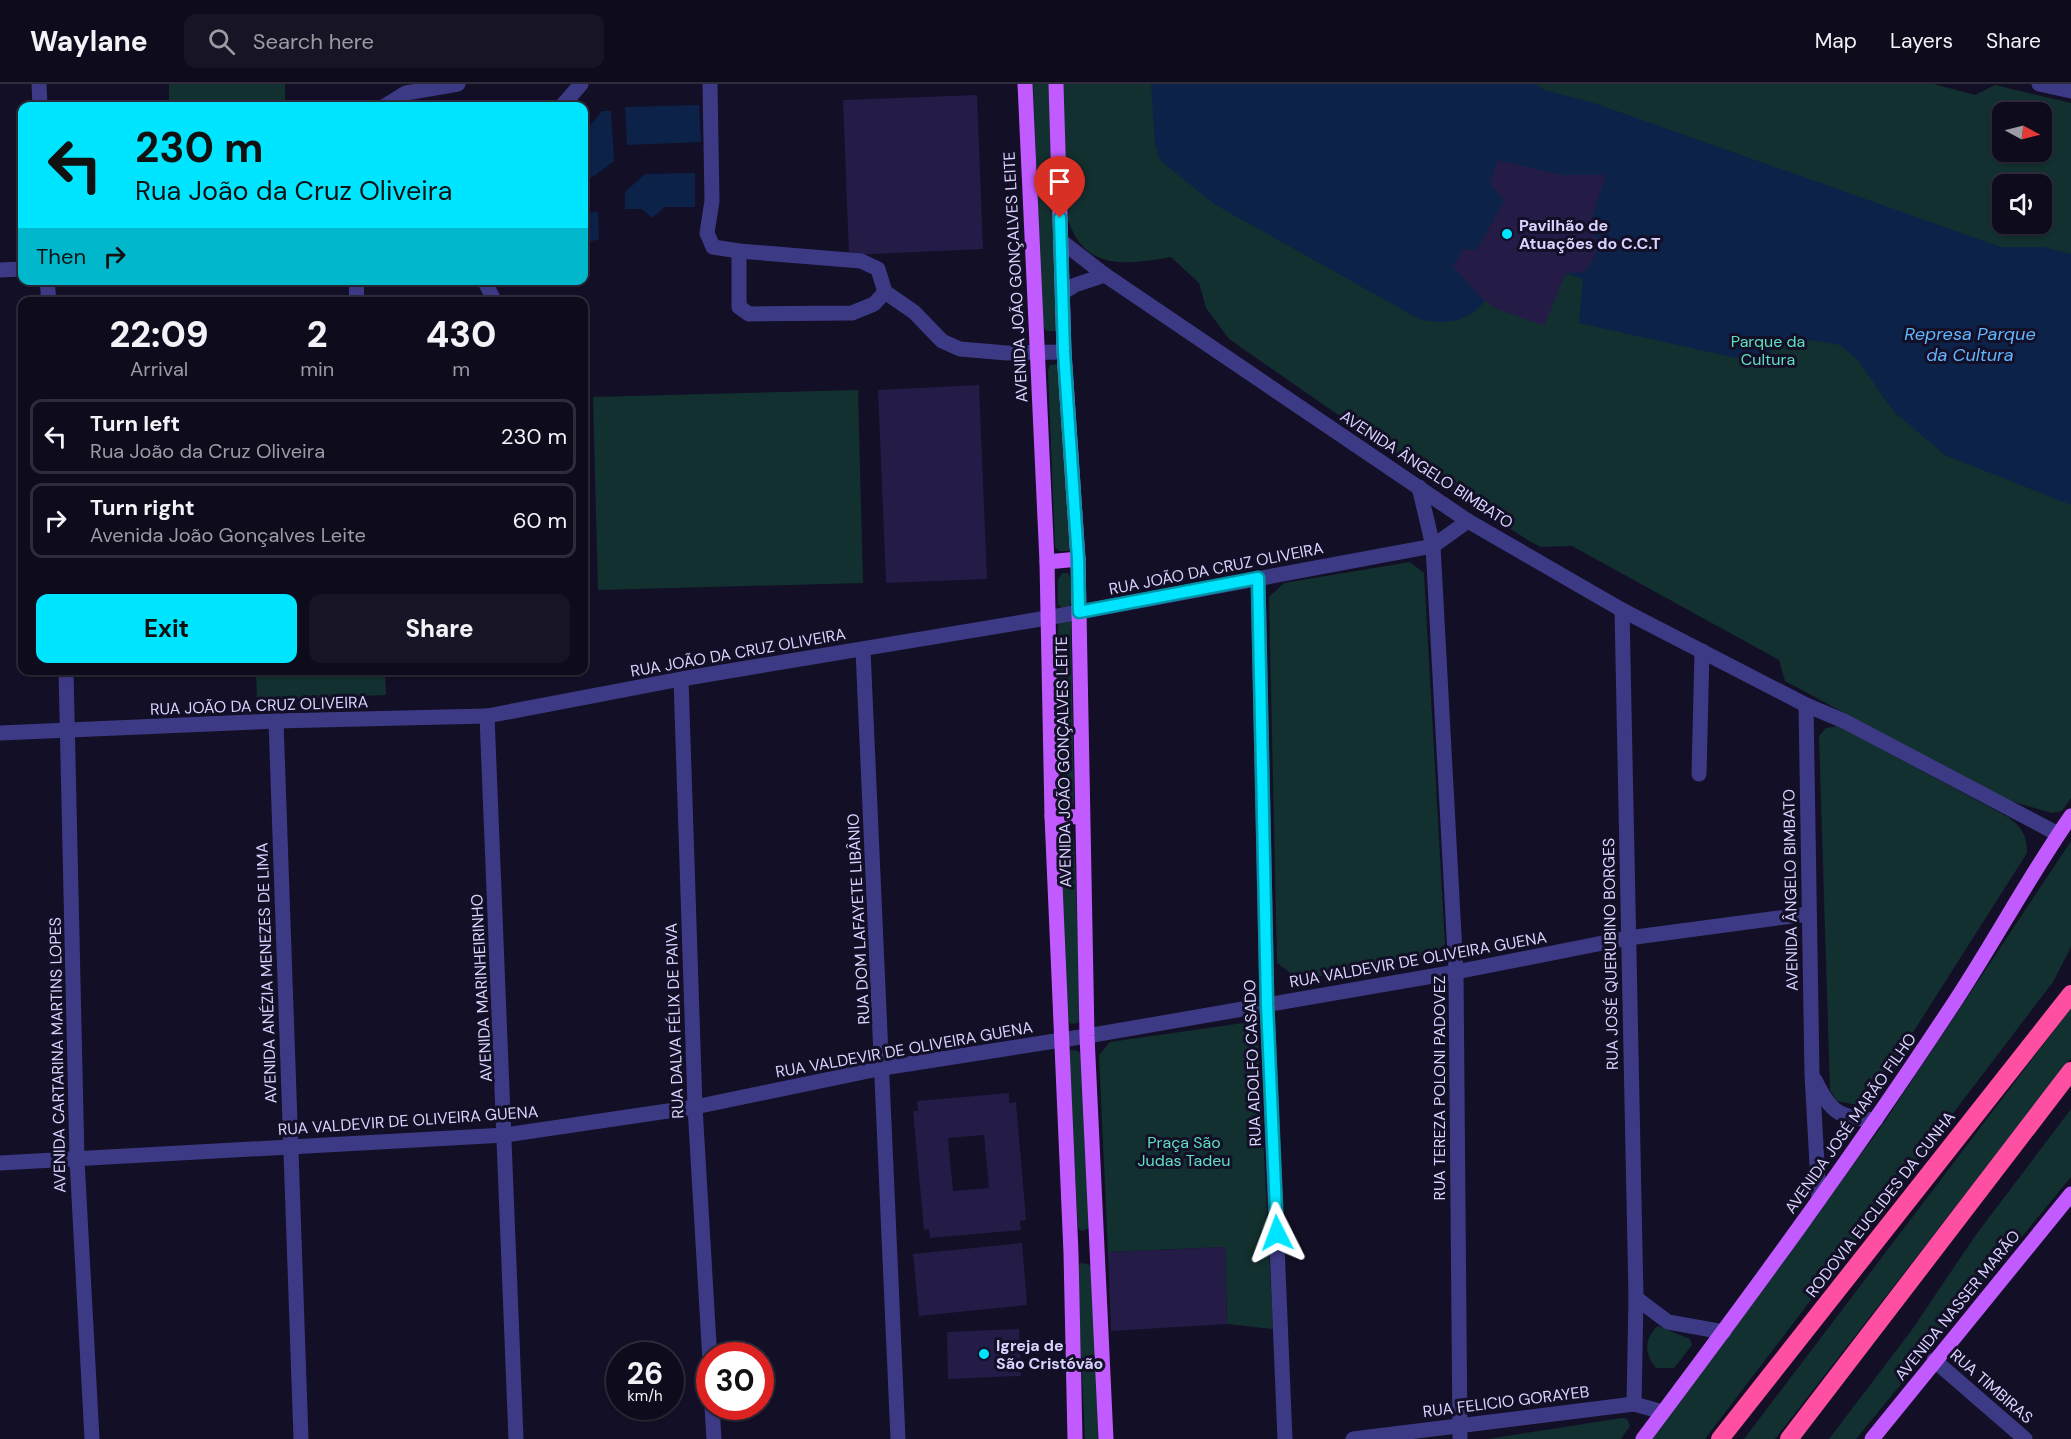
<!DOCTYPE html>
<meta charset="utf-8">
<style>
:root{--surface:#0e0b1c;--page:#171425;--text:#f1f3f6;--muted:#9b9ba3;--line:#2e2b3b;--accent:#00e5ff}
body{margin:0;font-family:"DM Sans",sans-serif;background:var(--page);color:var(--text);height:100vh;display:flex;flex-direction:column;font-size:22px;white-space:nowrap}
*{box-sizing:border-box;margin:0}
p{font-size:20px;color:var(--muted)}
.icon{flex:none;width:33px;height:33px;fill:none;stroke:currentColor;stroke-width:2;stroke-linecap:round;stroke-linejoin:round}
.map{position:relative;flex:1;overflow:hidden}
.panel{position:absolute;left:18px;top:213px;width:570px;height:378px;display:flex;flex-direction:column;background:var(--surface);border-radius:12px;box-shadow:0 2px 4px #0004,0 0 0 2px var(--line)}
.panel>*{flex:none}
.hud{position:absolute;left:18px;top:18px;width:570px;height:183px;border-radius:12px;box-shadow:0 2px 4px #0004,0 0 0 2px var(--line);background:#00e5ff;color:#111;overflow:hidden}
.needle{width:39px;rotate:97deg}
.fabs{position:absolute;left:1992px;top:18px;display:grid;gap:12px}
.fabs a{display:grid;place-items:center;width:60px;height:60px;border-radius:12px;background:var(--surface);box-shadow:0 2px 4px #0004,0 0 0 2px var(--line);font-size:30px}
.speed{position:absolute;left:606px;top:1258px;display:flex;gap:12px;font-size:30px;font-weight:700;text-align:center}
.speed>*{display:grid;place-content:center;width:78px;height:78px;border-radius:50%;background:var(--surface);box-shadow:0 2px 4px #0004,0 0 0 2px var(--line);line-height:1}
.speed small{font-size:15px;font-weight:400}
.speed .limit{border:9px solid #d22;background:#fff;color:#111}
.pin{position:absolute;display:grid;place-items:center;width:51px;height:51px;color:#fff;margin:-62px -26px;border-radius:50% 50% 50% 0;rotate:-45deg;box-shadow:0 0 6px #0007}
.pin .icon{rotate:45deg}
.me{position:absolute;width:66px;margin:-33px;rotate:357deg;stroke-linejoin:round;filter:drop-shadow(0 0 4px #0008)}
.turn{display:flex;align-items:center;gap:21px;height:126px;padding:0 18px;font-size:27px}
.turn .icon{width:78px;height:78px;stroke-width:2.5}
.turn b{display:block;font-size:42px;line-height:51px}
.then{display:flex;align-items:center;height:57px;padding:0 18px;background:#0003;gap:12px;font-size:22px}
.eta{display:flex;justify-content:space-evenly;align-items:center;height:102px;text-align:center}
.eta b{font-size:36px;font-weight:800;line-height:42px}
.button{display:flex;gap:12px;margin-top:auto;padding:12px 18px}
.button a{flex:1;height:69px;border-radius:12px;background:var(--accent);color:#111;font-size:24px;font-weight:800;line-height:69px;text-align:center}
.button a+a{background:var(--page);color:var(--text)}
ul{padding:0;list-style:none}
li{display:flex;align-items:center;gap:18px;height:75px;margin:0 12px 9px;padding:0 6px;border:3px solid var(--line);border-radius:12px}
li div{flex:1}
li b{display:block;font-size:22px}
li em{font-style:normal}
header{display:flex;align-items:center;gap:36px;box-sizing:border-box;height:84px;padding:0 30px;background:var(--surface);border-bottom:2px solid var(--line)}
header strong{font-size:28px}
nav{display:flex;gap:33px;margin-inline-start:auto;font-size:21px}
.search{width:420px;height:54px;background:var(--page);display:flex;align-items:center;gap:15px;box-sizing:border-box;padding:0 21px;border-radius:12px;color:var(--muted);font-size:22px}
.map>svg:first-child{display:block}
.green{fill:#12302f;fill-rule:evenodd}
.water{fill:#0c2248}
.building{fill:#241b47;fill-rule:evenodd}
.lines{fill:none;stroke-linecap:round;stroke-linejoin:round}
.minor{stroke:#3d3a85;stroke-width:15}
.major{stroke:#c25bff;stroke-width:15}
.highway{stroke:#ff4fa3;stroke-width:18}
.route-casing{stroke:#0095a6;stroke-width:15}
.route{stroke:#00e5ff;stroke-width:10}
.poi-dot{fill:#00e5ff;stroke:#130f26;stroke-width:2}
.labels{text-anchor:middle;stroke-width:6;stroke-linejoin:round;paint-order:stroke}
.poi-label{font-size:16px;font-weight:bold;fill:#d9d4ff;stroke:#130f26;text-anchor:start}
.street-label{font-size:16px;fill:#d9d4ff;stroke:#130f26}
.park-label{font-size:16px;fill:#5fe0c0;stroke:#130f26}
.water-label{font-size:18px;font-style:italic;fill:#62b6ff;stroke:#130f26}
</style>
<header>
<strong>Waylane</strong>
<div class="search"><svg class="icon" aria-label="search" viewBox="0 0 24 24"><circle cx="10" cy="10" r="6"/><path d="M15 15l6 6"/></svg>Search here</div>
<nav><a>Map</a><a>Layers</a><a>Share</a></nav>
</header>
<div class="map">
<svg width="2071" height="1355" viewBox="0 0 2071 1355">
<rect width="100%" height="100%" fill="#130f26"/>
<!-- green -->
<g class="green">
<rect x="169" y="0" width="116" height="22"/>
<path d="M1033 0H1050L1056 247H1047L1043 243Z"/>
<path d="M1063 0H1934L1975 11 1995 1 2071 19V714L2062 727 2052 729 2004 715 1785 597 1779 576 1572 462 1541 463 1531 458 1416 385 1229 255 1206 224 1199 199 1171 173C1121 182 1081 186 1066 129ZM2002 28H2042V68H2002ZM2002 100H2042V140H2002Z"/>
<path d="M1059 280 1071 463 1068 467H1059L1055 463 1048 287 1050 281Z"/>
<path d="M858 306 863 499 598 506 593 313Z"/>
<path d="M1410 478 1424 489 1445 860 1436 869 1300 896 1277 879 1269 513 1284 499Z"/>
<path d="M1062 489H1068C1073 497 1074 515 1069 524H1062L1058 520V496Z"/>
<path d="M1071 536 1074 719 1070 723 1063 722 1059 718 1058 542 1061 537Z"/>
<path d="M256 587H385L386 611 257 616Z"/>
<path d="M1838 642 2008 733C2022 744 2027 751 2027 769L1870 1016 1857 1021 1837 1017 1830 1006 1819 652 1826 644Z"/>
<path d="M1064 750H1070L1074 755 1081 935 1078 939 1071 940 1067 935 1060 757Z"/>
<path d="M2071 757V863L2053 898 1705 1355H1652L1883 1040Z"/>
<path d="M2071 924V974L1775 1355H1744Z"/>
<path d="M1243 939 1258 953 1273 1245 1227 1240 1225 1163 1108 1168 1099 971 1110 958Z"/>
<path d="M1070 966 1078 967 1082 971 1092 1143 1082 1147 1078 1144 1068 970Z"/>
<path d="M2071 1025V1093L1856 1355H1829L1911 1247 1975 1152Z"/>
<path d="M1081 1179 1088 1180 1093 1184 1098 1355H1085L1077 1183Z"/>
<path d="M1658 1242 1690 1255 1692 1261 1674 1284H1656C1644 1270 1644 1254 1658 1242Z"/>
<path d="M1622 1334 1627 1335 1630 1342 1621 1355H1487Z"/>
</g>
<!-- water -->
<g class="water">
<path d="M1151 0H1536L1545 6 1597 20 2001 163H2043L2071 170V421L1945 371 1894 328 1857 275 1840 261 1811 256 1778 263 1750 277 1579 239 1583 195 1566 189 1584 188 1594 174 1600 156 1587 147 1606 91H1560L1498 77 1490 99 1504 117 1476 167 1463 165 1453 183 1485 217C1468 239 1444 241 1419 235L1214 120 1160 76 1155 61Z"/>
<path d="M699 21 701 58 627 61 625 23Z"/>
<path d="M602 27H611L614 77 591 94H584V49Z"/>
<path d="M695 89V123H665L652 134 642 125H625V108L645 90Z"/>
<path d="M598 128 599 155 584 160V129Z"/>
</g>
<!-- building -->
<g class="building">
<path d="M977 11 983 165 849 171 843 16Z"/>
<path d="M1498 76 1560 91H1606L1587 147 1600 156 1594 174 1584 188 1566 189 1544 242 1495 224 1485 217 1453 183 1463 165 1476 167 1504 117 1490 99Z"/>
<path d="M979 301 987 495 886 499 878 306Z"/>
<path d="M1009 1009V1019L1016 1018 1026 1136 1020 1137 1021 1146 930 1154 929 1145 924 1146 913 1027H918L917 1017ZM984 1051 989 1104 953 1107 948 1054Z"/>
<path d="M1022 1159 1027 1221 919 1232 913 1170Z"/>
<path d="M1225 1163 1227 1240 1111 1247 1108 1168Z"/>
<path d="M1019 1245 1021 1292 948 1295 947 1248Z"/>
</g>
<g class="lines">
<!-- minor -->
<g class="minor">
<path d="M39 0 40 22"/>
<path d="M710 0 712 117 707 149 713 163 739 167 861 177 878 185 885 208 914 228 942 257 960 265 1007 269 1064 268"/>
<path d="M2039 0 2071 7"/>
<path d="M385 22 406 9 458 0"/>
<path d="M562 22 581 0"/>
<path d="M1061 157 1105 191 1468 437 1622 526 1806 621 1844 637 2058 750"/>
<path d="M739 167V223L749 230 852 229 874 220 885 208"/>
<path d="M0 186 22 185"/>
<path d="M47 196 49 218"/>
<path d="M484 196 495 218"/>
<path d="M1064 208 1075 201 1105 191"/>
<path d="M356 218 357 196"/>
<path d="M1419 403 1433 462 1456 888 1460 1355"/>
<path d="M1258 494 1267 920 1285 1355"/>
<path d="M1622 526 1636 1214 1634 1320"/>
<path d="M863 566 898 1355"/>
<path d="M66 586 77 1076 92 1355"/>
<path d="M681 595 695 1023 710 1277"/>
<path d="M1806 621 1812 990 1819 1116"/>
<path d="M487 632 516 1355"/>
<path d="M276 637 301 1355"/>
<path d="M0 649 276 637 487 632 681 595 1047 534 1433 462 1468 437"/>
<path d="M1699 690 1702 567"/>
<path d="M1815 996C1831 1029 1839 1034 1876 1036"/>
<path d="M0 1079 505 1051 695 1023 883 984 1087 952 1456 888 1628 854 1808 830"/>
<path d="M1636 1214 1668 1238 1724 1248"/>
<path d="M1934 1276 2025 1355"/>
<path d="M712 1323 714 1355"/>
<path d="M1353 1355 1634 1320 1663 1328"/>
</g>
<!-- major -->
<g class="major">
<path d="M1025 0 1047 478 1052 732 1071 1169 1075 1355"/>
<path d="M1056 0 1064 268 1078 475 1087 952 1106 1355"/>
<path d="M1047 478 1078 475"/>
<path d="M1052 732 1081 733"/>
<path d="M1643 1355C1748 1215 1852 1074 1948 928 1991 864 2027 795 2071 732"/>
<path d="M1872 1355 2071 1110"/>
</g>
<!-- highway -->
<g class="highway">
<path d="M1720 1355 2071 910"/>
<path d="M1789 1355 2071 987"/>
</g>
</g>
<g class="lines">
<defs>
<path id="route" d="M1060 134 1064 268 1078 475 1079 528 1258 494 1267 920 1277 1149"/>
</defs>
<!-- route casing -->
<use href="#route" class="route-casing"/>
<!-- route -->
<use href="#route" class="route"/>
</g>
<!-- markers -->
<g class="poi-dot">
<circle cx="1507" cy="150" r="6"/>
<circle cx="984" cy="1270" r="6"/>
</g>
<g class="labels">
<!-- poi labels -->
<g class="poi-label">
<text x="1519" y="147">Pavilhão de<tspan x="1519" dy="18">Atuações do C.C.T</tspan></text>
<text x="996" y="1267">Igreja de<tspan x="996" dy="18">São Cristóvão</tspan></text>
</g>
<!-- street labels -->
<g class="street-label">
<text transform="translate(1015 193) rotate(-93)" y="6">AVENIDA JOÃO GONÇALVES LEITE</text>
<text transform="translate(1427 385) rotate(33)" y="6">AVENIDA ÂNGELO BIMBATO</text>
<text transform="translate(1216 484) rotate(-11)" y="6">RUA JOÃO DA CRUZ OLIVEIRA</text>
<text transform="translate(738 568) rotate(-10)" y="6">RUA JOÃO DA CRUZ OLIVEIRA</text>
<text transform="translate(259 621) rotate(-2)" y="6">RUA JOÃO DA CRUZ OLIVEIRA</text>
<text transform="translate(1063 678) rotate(-91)" y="6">AVENIDA JOÃO GONÇALVES LEITE</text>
<text transform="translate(1790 806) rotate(-91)" y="6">AVENIDA ÂNGELO BIMBATO</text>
<text transform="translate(858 835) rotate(-93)" y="6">RUA DOM LAFAYETE LIBÂNIO</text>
<text transform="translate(1610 870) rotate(-91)" y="6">RUA JOSÉ QUERUBINO BORGES</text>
<text transform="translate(1418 875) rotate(-10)" y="6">RUA VALDEVIR DE OLIVEIRA GUENA</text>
<text transform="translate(266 889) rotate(-92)" y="6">AVENIDA ANÉZIA MENEZES DE LIMA</text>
<text transform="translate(481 904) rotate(-93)" y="6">AVENIDA MARINHEIRINHO</text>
<text transform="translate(674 937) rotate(-92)" y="6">RUA DALVA FÉLIX DE PAIVA</text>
<text transform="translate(904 965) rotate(-10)" y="6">RUA VALDEVIR DE OLIVEIRA GUENA</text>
<text transform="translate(57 971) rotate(-91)" y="6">AVENIDA CARTARINA MARTINS LOPES</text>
<text transform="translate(1252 979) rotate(-92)" y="6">RUA ADOLFO CASADO</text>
<text transform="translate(1439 1004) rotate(-90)" y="6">RUA TEREZA POLONI PADOVEZ</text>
<text transform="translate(408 1036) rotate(-4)" y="6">RUA VALDEVIR DE OLIVEIRA GUENA</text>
<text transform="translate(1850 1039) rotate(-55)" y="6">AVENIDA JOSÉ MARÃO FILHO</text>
<text transform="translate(1880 1120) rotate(-52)" y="6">RODOVIA EUCLIDES DA CUNHA</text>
<text transform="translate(1957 1221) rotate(-51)" y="6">AVENIDA NASSER MARÃO</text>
<text transform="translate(1992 1302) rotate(41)" y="6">RUA TIMBIRAS</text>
<text transform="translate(1506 1317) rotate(-7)" y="6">RUA FELICIO GORAYEB</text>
</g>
<!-- park labels -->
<g class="park-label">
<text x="1768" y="263">Parque da<tspan x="1768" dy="18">Cultura</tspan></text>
<text x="1184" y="1064">Praça São<tspan x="1184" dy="18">Judas Tadeu</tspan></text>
</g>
<!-- water labels -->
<g class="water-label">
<text x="1970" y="256">Represa Parque<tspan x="1970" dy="21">da Cultura</tspan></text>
</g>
</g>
</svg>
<div class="fabs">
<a><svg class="needle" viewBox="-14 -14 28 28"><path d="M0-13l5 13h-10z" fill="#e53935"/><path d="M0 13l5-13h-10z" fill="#9b9ba3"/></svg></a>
<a><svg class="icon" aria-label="sound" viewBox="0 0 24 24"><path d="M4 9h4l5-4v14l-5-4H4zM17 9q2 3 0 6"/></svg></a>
</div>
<div class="speed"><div>26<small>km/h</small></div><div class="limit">30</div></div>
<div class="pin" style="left:1060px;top:134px;background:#d93025"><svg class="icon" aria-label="arrive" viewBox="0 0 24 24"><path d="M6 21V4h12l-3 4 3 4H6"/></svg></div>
<svg class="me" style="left:1277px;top:1149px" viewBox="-20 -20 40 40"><path d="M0-17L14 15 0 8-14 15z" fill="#00e5ff" stroke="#fff" stroke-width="4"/></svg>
<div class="hud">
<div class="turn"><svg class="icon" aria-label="left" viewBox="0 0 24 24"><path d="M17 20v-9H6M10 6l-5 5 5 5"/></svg><div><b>230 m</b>Rua João da Cruz Oliveira</div></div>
<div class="then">Then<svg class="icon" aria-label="right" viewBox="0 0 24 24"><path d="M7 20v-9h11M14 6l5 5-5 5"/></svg></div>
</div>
<section class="panel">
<div class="eta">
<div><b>22:09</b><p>Arrival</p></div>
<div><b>2</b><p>min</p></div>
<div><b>430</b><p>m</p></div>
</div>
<ul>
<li><svg class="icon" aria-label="left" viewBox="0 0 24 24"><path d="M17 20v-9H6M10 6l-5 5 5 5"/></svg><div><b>Turn left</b><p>Rua João da Cruz Oliveira</p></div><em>230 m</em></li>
<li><svg class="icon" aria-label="right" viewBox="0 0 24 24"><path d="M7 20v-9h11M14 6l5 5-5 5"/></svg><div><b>Turn right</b><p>Avenida João Gonçalves Leite</p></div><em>60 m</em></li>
</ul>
<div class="button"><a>Exit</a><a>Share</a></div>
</section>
</div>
